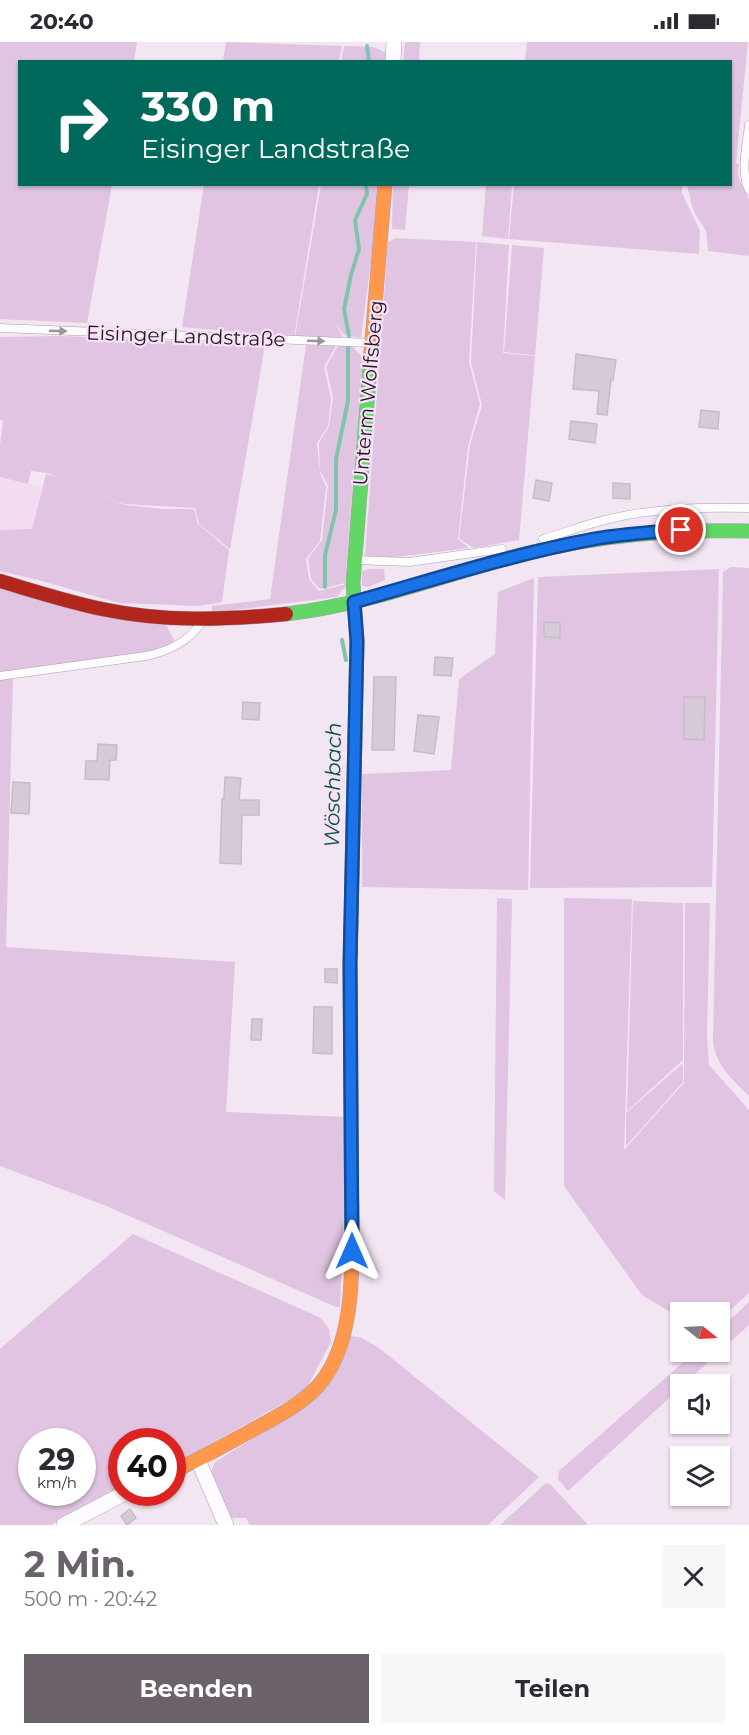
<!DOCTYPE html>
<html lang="de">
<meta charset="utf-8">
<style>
:root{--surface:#fff;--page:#f7f7f7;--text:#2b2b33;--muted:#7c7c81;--accent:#6b616b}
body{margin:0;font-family:Montserrat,sans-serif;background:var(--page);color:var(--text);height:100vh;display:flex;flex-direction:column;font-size:22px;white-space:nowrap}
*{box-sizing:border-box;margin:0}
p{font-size:20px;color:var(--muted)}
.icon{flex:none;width:33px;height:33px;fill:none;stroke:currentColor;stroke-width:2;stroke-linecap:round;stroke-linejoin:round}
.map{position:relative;height:1483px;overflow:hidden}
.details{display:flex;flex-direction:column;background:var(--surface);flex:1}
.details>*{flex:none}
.banner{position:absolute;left:18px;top:18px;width:714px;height:126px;border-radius:0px;box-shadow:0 2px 4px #0004;background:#00695c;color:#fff;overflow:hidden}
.needle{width:39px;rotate:108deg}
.tools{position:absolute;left:670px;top:1260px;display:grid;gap:12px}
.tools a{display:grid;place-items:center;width:60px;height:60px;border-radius:0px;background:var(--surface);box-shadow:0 2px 4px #0004;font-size:30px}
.speed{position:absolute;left:18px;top:1386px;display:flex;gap:12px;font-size:30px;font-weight:700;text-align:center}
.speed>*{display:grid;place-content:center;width:78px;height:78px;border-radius:50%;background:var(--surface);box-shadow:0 2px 4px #0004;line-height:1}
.speed small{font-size:15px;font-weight:400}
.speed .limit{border:9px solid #d22;background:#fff;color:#111}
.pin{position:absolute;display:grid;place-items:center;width:51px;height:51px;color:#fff;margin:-26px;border:3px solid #fff;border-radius:50%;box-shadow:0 2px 6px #0007}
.me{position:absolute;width:66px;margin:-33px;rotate:0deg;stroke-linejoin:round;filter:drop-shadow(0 0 4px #0008)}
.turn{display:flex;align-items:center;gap:21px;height:126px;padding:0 24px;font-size:27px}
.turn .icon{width:78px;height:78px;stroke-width:2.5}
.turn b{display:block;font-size:42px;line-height:51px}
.round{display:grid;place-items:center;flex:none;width:63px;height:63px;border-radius:0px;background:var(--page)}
.summary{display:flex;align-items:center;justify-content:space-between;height:102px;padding:0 24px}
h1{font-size:36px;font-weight:700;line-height:45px;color:var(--accent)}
.cta{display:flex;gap:12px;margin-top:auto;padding:12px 24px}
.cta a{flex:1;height:69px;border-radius:0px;background:var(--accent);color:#fff;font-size:24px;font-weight:700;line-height:69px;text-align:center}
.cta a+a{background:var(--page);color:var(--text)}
.status{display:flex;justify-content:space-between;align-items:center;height:42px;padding:0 30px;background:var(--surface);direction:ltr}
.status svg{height:16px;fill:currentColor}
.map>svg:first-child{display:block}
.built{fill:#f1dcf2}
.green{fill:#e0c4e1;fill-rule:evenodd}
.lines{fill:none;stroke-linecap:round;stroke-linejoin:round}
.stream{stroke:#81c4ad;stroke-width:4}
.building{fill:#d5cad5;stroke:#c6bcc7;stroke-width:1.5}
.lane-casing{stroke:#aaa1aa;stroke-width:9}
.street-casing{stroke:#aaa1aa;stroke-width:16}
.fast-casing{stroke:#aaa1aa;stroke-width:15}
.slow-casing{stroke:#aaa1aa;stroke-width:15}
.jam-casing{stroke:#aaa1aa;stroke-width:15}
.lane{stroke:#fdfbfd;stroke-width:8}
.street{stroke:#fdfbfd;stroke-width:15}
.fast{stroke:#63d668;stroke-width:14}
.slow{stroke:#ff974d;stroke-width:14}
.jam{stroke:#b3261e;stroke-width:14}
.oneway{fill:#9a959a}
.route-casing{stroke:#114b97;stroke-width:15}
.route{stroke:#1a73e8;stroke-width:10}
.labels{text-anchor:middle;stroke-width:4.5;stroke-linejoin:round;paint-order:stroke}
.street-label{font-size:20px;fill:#221922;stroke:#f8e0f8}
.water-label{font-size:21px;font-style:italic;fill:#01573e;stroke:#f8e0f8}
</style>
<div class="status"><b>20:40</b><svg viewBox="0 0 49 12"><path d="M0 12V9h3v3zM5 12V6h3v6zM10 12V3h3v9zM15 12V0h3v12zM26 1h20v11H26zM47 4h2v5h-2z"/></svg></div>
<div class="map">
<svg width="749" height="1483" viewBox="0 0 749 1483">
<rect width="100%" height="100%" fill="#f2e6f2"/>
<!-- built -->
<path class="built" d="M0 435 42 445 32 487 0 488Z"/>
<!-- green -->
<g class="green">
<path d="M0 0H137L134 19 20 20V142L112 143 87 281 0 277Z"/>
<path d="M226 0 342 4 339 19H223Z"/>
<path d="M405 0H420L419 19H403Z"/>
<path d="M527 0H748L736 121 739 122 738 133 741 142 749 157V214L708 209 706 189 693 168 687 143 730 142V20L525 19Z"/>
<path d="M344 4 374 5 388 12V19L341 20Z"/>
<path d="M204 143H319L294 295 182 285Z"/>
<path d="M321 143H381L361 296 344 293 335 281 343 295H295Z"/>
<path d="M393 143H409L405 188 392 187Z"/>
<path d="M486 143H512L508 197 482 194Z"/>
<path d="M514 143H682V151L700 189 699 212 509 197Z"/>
<path d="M396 196 476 200 469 320 480 362 468 404 458 497 469 506 396 515 365 514 388 200Z"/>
<path d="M477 200 509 203 503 311 535 314 519 498 474 506 459 497 470 403 482 363 471 320Z"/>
<path d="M512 203 544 206 535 313 504 310Z"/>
<path d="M61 294 265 303 230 507 199 482 195 466 124 462 94 450 125 463 163 467H194L198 482 229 508 222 560 199 564 119 561 42 539 0 529V488L32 487 46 432 58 435 47 431 31 429 28 442 0 435V403L3 379 0 378V295Z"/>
<path d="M306 303 336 304 324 325 331 356 328 384 317 401 320 431 326 445 320 499 306 517 309 537 319 549 347 542 337 555 212 571V564L270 557Z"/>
<path d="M338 304H352L363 316 345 541 320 547 311 537 308 517 322 498 328 443 320 429 319 401 329 384 333 355 326 325Z"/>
<path d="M731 525 749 526V1054C733 1038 715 1023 713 999L723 530Z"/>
<path d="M370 527H384L385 538 368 545 362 544V529Z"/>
<path d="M719 527 712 845 530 846 538 535Z"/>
<path d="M534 536 528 848 362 845V732L451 728 459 637 495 612 498 550Z"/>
<path d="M0 547 166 583 174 598 173 602 164 609 0 633Z"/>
<path d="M13 635 6 905 235 920 226 1070 348 1075 340 1265H336L104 1163 0 1124V636Z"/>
<path d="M497 856 512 857 505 1158 494 1149Z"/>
<path d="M564 856 632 857 624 1108 684 1041 685 861H710L707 994 709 1023 749 1068V1251L720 1277V1270H681V1281L672 1271 642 1253 564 1144Z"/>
<path d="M633 859 683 861V1018L627 1069Z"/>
<path d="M683 1021V1040L626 1104V1071Z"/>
<path d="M133 1192 321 1276 329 1287 331 1300 305 1349 173 1423 172 1400H122L121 1447 85 1464 51 1483H0V1307ZM32 1400H82V1450H32Z"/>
<path d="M749 1260V1283L720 1309V1287Z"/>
<path d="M348 1294 360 1295 379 1306 539 1435 488 1483H250L246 1476H229L215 1445 211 1430 215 1420 308 1363Z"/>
<path d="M695 1310H720L684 1342H681V1345L568 1449 558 1437 559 1429Z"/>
<path d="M546 1441 551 1443 588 1483H500Z"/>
</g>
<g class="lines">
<!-- stream -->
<g class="stream">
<path d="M367 4 369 20"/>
<path d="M349 294 344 267 351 233 359 207 355 178 367 152 366 142"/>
<path d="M325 545V513L336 468V417L348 359V305"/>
<path d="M342 598 346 618"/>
</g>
</g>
<!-- building -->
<g class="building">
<path d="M576 312 616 318 613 338H611L607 373 597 372 599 349 573 347Z"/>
<path d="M701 368 719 370 718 387 699 385Z"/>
<path d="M571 379 597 382 595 401 569 397Z"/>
<path d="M536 438 552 441 549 459 533 456Z"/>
<path d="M613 441 630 442V457L613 456Z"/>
<path d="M544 580 560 581V596L544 595Z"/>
<path d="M435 615 453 616 451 634 434 633Z"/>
<path d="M374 635H396L394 708H372Z"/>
<path d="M684 655H705L704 698 684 697Z"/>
<path d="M243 660 260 661 259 678 242 677Z"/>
<path d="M418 673 439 675 434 712 414 709Z"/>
<path d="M98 702 117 703 116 718H110L109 738 85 737 86 719H97Z"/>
<path d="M225 735 241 736 239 758H259V773H242L241 822 220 821 222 757H224Z"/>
<path d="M13 740 30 741 29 772 11 771Z"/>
<path d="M325 927H337V941L325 940Z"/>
<path d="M314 965H332V1012L313 1011Z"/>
<path d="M252 977H262L261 998H251Z"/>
<path d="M130 1467 136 1476 127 1483 121 1474Z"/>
</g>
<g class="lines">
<defs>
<g id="lane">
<path d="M749 83C747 103 740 129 749 148"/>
<path d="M0 286 370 301"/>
<path d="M543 497C564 491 584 483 605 478 652 466 701 465 749 466"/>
<path d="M356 518 409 520 502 507"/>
<path d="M0 634 146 614C169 609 188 600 202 580"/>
</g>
<g id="street">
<path d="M393 20 394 0"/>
<path d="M198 1418 226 1483"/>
<path d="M64 1483 127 1450"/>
</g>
<g id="fast">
<path d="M286 572C367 563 445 532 524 512 600 493 671 487 749 489"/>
<path d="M352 832 357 599 353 541 371 311"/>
</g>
<g id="slow">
<path d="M371 311 385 142"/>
<path d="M172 1430C198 1418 223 1404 249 1390 272 1377 298 1365 317 1345 357 1302 352 1220 352 1166 351 1135 351 1105 351 1074"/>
</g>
<g id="jam">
<path d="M0 539C34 549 68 560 102 567 163 580 225 578 286 572"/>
<path d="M351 1074 350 922 352 832"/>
</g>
</defs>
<!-- lane casing -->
<use href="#lane" class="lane-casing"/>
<!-- street casing -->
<use href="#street" class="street-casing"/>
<!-- fast casing -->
<use href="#fast" class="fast-casing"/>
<!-- slow casing -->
<use href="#slow" class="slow-casing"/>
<!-- jam casing -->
<use href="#jam" class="jam-casing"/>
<!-- lane -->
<use href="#lane" class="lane"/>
<!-- street -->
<use href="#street" class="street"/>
<!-- fast -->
<use href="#fast" class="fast"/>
<!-- slow -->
<use href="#slow" class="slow"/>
<!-- jam -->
<use href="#jam" class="jam"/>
</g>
<!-- one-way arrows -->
<defs><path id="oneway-solid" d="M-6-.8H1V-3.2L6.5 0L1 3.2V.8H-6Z" transform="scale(1.5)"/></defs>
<g class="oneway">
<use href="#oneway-solid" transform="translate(58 289) rotate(2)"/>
<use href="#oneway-solid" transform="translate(316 299) rotate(2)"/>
</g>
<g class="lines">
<defs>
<path id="route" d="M352 1209 350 922 357 599 354 560C433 538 513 512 594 497 622 492 652 490 681 488"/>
</defs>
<!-- route casing -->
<use href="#route" class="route-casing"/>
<!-- route -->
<use href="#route" class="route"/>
</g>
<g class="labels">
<!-- street labels -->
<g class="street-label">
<text transform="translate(186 294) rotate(2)" y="7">Eisinger Landstraße</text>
<text transform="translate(368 351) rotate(-85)" y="7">Unterm Wolfsberg</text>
</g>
<!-- water labels -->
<g class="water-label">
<text transform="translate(333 743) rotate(-89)" y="7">Wöschbach</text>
</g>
</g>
</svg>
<div class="tools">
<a><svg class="needle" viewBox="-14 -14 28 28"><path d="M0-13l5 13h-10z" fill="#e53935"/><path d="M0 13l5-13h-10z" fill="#7c7c81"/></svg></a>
<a><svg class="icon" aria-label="sound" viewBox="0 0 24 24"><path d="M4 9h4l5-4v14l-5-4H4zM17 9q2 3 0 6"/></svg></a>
<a><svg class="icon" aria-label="layers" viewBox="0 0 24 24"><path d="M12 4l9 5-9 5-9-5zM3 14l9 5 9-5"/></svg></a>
</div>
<div class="speed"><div>29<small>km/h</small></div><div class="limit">40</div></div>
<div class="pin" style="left:681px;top:488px;background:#d93025"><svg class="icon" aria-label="arrive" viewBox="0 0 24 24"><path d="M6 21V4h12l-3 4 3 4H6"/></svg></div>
<svg class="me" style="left:352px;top:1209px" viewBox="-20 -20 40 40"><path d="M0-17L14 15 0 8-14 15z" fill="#1a73e8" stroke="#fff" stroke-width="4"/></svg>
<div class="banner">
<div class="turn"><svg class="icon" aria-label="right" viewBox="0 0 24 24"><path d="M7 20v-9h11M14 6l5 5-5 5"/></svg><div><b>330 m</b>Eisinger Landstraße</div></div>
</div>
</div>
<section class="details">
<div class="summary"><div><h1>2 Min.</h1><p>500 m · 20:42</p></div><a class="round"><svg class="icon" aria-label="close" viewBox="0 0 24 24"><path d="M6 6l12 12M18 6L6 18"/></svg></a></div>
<div class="cta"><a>Beenden</a><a>Teilen</a></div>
</section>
